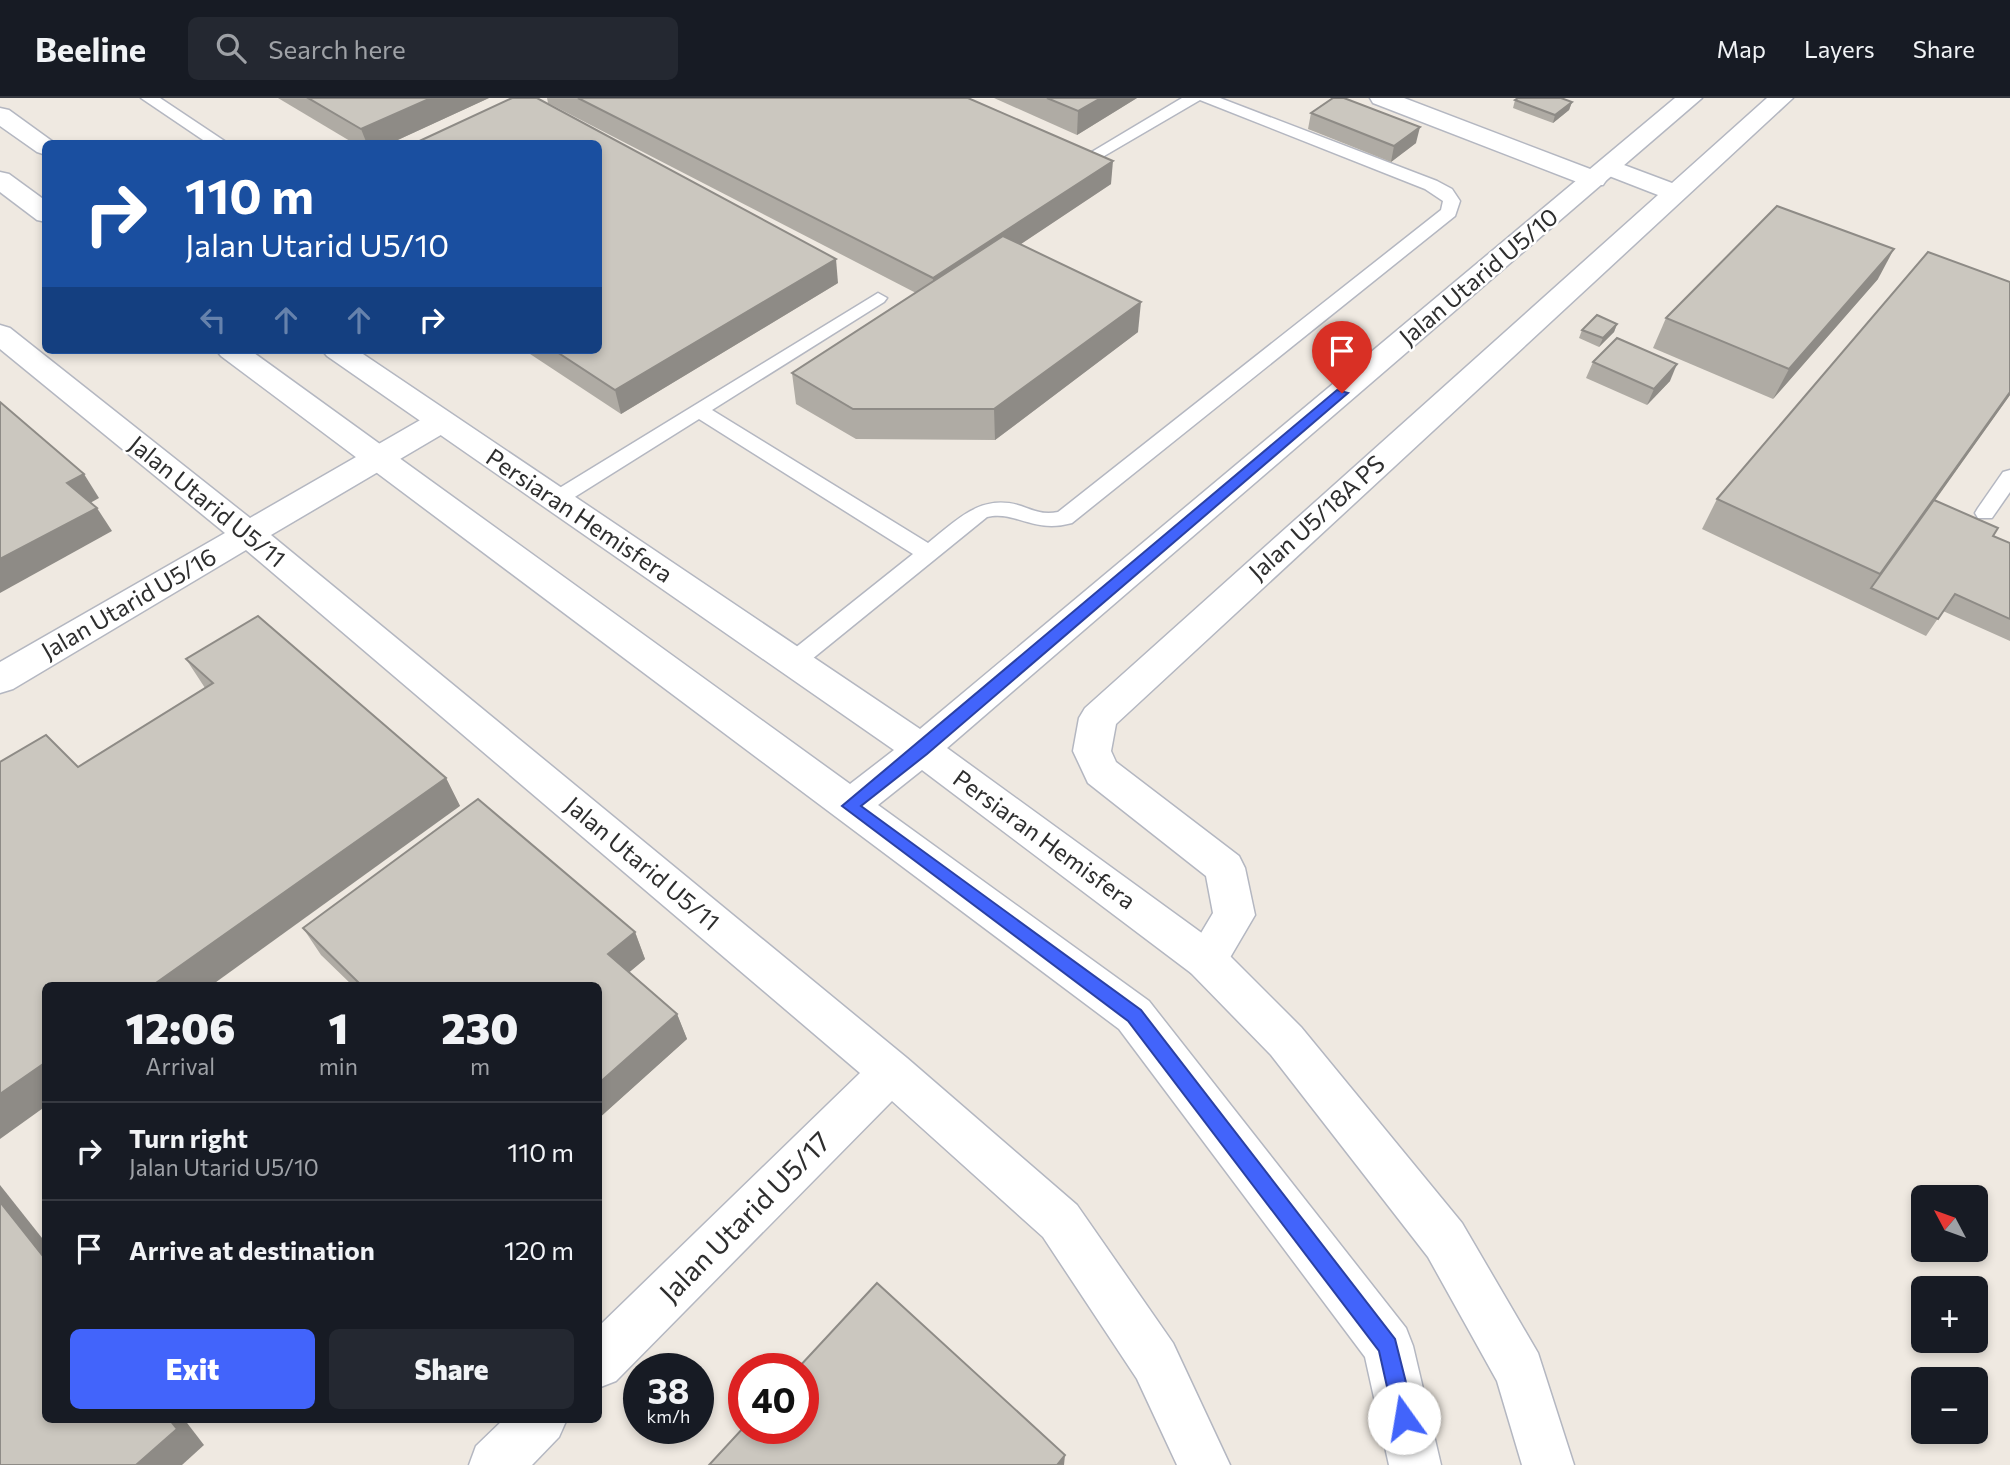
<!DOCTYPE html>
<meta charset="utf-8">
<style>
:root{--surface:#171b24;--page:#242831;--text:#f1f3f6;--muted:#9ea1a6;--line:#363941;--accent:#4264fb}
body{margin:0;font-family:Commissioner,sans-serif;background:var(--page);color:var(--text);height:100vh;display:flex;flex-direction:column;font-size:26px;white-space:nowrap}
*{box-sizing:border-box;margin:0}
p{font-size:23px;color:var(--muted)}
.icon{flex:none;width:38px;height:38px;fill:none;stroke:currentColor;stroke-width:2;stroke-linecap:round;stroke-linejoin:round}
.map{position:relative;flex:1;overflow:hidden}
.drawer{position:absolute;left:42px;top:884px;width:560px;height:441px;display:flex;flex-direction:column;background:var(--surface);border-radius:10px;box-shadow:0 4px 10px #0003}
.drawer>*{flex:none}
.hud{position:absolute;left:42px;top:42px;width:560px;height:214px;border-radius:10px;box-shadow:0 4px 10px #0003;background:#1a4fa0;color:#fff;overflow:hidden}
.needle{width:46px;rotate:311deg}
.buttons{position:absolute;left:1911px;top:1087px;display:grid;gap:14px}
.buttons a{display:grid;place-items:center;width:77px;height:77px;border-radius:10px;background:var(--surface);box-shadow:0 4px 10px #0003;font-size:35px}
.speed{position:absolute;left:623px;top:1255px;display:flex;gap:14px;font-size:35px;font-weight:700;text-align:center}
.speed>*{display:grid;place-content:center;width:91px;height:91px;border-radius:50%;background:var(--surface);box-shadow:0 4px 10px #0003;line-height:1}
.speed small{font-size:18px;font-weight:400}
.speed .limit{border:10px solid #d22;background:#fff;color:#111}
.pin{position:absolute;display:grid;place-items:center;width:60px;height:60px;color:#fff;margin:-72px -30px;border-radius:50% 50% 50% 0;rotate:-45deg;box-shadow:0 0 7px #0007}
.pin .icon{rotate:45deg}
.me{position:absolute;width:77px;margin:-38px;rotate:347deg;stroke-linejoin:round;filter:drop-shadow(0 0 5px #0008)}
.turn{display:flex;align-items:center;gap:24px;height:147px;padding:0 28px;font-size:32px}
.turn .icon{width:91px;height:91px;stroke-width:2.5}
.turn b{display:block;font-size:49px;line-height:60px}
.lanes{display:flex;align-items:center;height:66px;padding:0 28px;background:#0003;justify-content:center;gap:35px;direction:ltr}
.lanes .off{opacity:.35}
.eta{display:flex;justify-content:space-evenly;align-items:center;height:119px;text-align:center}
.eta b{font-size:42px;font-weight:800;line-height:49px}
.primary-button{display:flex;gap:14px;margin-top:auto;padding:14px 28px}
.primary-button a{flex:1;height:80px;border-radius:10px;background:var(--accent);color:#fff;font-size:28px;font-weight:800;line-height:80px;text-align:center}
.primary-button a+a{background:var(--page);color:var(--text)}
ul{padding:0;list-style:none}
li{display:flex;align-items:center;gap:21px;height:98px;padding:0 28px;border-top:2px solid var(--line)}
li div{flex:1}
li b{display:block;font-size:26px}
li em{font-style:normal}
header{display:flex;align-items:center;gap:42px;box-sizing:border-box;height:98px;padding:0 35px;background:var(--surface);border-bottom:2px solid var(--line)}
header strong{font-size:33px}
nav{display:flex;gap:38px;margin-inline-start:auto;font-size:24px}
.search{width:490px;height:63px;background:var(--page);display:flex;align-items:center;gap:18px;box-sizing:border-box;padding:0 24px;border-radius:10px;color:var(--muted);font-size:26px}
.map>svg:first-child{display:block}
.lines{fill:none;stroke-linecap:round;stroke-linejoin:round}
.lane-casing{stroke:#b4b7c1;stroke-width:3}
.street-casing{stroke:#b4b7c1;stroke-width:3}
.secondary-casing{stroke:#b4b7c1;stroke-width:3}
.lane{fill:#fff;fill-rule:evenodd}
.street{fill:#fff;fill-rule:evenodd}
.secondary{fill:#fff;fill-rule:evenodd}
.wall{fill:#afaba4}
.shaded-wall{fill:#8e8b86}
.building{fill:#cbc7bf;stroke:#8e8b86;stroke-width:2}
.route{fill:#4264fb;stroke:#2b41a3;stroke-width:2}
.labels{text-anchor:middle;stroke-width:5;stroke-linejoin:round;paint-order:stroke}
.street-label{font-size:24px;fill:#2e2e2e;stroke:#fff}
.near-street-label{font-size:28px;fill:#2e2e2e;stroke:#fff}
</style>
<header>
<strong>Beeline</strong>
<div class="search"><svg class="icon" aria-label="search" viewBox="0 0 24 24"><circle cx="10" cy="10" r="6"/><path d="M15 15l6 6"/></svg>Search here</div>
<nav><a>Map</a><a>Layers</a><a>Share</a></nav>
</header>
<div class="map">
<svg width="2010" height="1367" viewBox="0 0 2010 1367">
<rect width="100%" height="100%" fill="#efe9e1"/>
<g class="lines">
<defs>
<g id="lane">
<path d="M141 0H160L229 46H209Z"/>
<path d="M1182 0H1220L1437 83 1452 91 1460 103 1455 118 1072 425C1033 436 1015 412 987 419L801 570 793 572 785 570 782 564 785 558 913 456 699 321 562 407H548L545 402 548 397 878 195 887 200 884 204 712 312 928 445C957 422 981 395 1021 408 1034 413 1044 417 1058 414L1441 112 1443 103 1425 91 1200 2 1099 61 1093 63 1085 58Z"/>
<path d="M2010 372V394L1992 420H1978L1975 415 1978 410 2003 374Z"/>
</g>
<g id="street">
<path d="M1370 0H1404L1598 74 1595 69 1599 64 1608 61 1672 85 1767 0H1793L1116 626 1111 653 1116 664 1239 758 1245 770 1255 817 1221 875 1206 880 1191 875 1185 862 1213 815 1206 778 1088 685 1073 653 1079 620 1085 610 1658 97 1604 76 1607 81 1603 87H1585L1373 5Z"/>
<path d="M0 227 10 230 250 420 429 317 440 314 451 317 456 324 451 331 271 437 907 960 1077 1107 1173 1245 1230 1367H1177L1137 1281 1043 1139 892 1003 616 1283 598 1290V1229L860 975 246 452 13 591 0 595V564L225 435 0 251Z"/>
<path d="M504 1321H567L559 1339 532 1367H469L476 1348Z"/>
</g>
<g id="secondary">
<path d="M1675 0H1702L947 650 1221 849 1301 929 1462 1125 1538 1255 1574 1367H1522L1497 1283 1428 1159 1271 957 1191 875 922 672 878 707 1149 903 1406 1230 1413 1248 1441 1367H1389L1365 1259 1119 931 221 258 216 252H250L850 686 894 652 327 258 322 252H357L920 631Z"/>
<path d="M0 10 9 12 56 46H46V57L37 54 0 28Z"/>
<path d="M0 74 9 76 46 103V124L37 122 0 94Z"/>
</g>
</defs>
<!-- lane casing -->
<use href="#lane" class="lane-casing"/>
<!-- street casing -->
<use href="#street" class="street-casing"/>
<!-- secondary casing -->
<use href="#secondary" class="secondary-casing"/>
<!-- lane -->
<use href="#lane" class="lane"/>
<!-- street -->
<use href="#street" class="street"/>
<!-- secondary -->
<use href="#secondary" class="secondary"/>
</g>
<!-- wall -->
<g class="wall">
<path d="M278 0H489L389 46H355Z"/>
<path d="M547 0H968L1111 86 1021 146 1138 234 995 342 856 341 796 306 792 275 916 195 548 5Z"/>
<path d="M994 0H1137L1077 37Z"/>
<path d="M1515 2 1572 4 1569 12 1553 25 1513 10Z"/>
<path d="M1311 15 1416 45 1391 64 1308 31Z"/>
<path d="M1878 181 1773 301 1653 250 1666 220Z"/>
<path d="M2010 184V297L1934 403 1993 438 2010 445V543L1943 513 1926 538 1702 431 1717 401Z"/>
<path d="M838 185 621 316 524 252H598Z"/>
<path d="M1617 226 1614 234 1599 249 1579 240 1582 232Z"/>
<path d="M1593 264 1670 283 1647 307 1586 280Z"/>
<path d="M186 561 446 680 460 708 78 669 205 590Z"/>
<path d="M303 830 635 834 645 861 629 874 677 916 687 941 598 1021V887H352L321 857Z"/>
</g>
<!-- shaded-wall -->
<g class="shaded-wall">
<path d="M431 0H489L389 46H367L361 31Z"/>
<path d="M1101 0H1137L1077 37 1078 13Z"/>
<path d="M1572 4 1569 12 1553 25 1555 17Z"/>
<path d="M1420 29 1416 45 1391 64 1394 48Z"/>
<path d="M1113 63 1111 86 934 204 933 180Z"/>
<path d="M1894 151 1878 181 1773 301 1789 271Z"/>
<path d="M836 161 838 185 621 316 615 292Z"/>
<path d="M1141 204 1138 234 995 342 994 311Z"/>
<path d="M1617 226 1614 234 1599 249 1603 240Z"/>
<path d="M1677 266 1670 283 1647 307 1654 291Z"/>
<path d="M2010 294V297L1872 491 1871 490Z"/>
<path d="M84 376 99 400 83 409 67 385Z"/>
<path d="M97 410 112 433 0 495V461Z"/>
<path d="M446 680 460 708 212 887H153Z"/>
<path d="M635 834 645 861 619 883 608 856Z"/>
<path d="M677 916 687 941 598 1021V986Z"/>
<path d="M46 964V1008L0 1041V996Z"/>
<path d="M0 1087 46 1145V1162L0 1104Z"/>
<path d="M169 1321H184L204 1347 182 1367H136Z"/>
<path d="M1065 1357 1064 1367H1057Z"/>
</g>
<!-- building -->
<g class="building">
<path d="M308 0H431L361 31Z"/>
<path d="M512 0H537L836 161 615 292 554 252H598V46H413Z"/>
<path d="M578 0H968L1113 63 933 180Z"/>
<path d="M1047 0H1101L1078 13Z"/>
<path d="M1333 0H1344L1420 29 1394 48 1311 15Z"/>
<path d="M1518 0H1561L1572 4 1555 17 1515 2Z"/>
<path d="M1777 108 1894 151 1789 271 1666 220Z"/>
<path d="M1003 138 1141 204 994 311H853L792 275Z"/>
<path d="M1928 154 2010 184V294L1880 476 1717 401Z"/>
<path d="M1597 217 1617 226 1603 240 1582 232Z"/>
<path d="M1617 240 1677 266 1654 291 1593 264Z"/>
<path d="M0 304 84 376 67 385 97 410 0 461Z"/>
<path d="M1934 402 1998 430 1993 438 2010 445V521L1955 496 1938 521 1871 490Z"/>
<path d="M258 518 446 680 153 887H46V964L0 996V664L46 637 78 669 213 585 186 561Z"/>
<path d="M478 701 635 834 608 856 677 916 598 986V887H361L303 830Z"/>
<path d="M0 1104 46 1162V1321H169L177 1331 136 1367H0Z"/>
<path d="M877 1185 1065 1357 1057 1367H709L744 1329 803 1330V1270H798Z"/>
</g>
<!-- route -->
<path class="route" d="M1337 292 1348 295 927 656 861 708 1141 912 1395 1241 1415 1320 1412 1327 1404 1330 1397 1327 1394 1320 1379 1253 1128 923 842 708Z"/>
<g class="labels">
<!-- street labels -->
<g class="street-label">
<text transform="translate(1479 179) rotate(-40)" y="8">Jalan Utarid U5/10</text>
<text transform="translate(207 404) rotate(39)" y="8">Jalan Utarid U5/11</text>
<text transform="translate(579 418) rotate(34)" y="8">Persiaran Hemisfera</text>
<text transform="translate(1317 420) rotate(-42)" y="8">Jalan U5/18A PS</text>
<text transform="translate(129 506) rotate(-30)" y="8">Jalan Utarid U5/16</text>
<text transform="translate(1044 742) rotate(36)" y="8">Persiaran Hemisfera</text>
<text transform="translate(642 766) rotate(40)" y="8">Jalan Utarid U5/11</text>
</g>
<!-- near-street labels -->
<g class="near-street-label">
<text transform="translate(745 1119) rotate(-45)" y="10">Jalan Utarid U5/17</text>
</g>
</g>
</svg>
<div class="buttons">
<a><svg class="needle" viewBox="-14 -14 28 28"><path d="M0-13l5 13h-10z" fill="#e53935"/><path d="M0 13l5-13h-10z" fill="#9ea1a6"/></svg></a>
<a>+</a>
<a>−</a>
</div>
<div class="speed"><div>38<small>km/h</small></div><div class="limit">40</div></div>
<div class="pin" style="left:1342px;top:295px;background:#d93025"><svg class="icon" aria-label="arrive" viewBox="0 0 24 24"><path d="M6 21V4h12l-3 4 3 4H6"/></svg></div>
<svg class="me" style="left:1404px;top:1320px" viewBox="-20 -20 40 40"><circle r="19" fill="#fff"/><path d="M0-13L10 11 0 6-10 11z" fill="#4264fb"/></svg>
<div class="hud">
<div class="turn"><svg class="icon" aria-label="right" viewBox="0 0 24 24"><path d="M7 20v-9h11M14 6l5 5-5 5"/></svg><div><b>110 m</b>Jalan Utarid U5/10</div></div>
<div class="lanes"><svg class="icon off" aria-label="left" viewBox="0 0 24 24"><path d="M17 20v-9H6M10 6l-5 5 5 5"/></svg><svg class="icon off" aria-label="ahead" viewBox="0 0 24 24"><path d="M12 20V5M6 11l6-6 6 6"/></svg><svg class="icon off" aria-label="ahead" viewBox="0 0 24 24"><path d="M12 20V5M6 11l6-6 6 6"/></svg><svg class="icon" aria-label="right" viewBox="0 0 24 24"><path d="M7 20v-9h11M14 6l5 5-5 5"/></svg></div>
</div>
<section class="drawer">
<div class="eta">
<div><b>12:06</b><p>Arrival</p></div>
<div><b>1</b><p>min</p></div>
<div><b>230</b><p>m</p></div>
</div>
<ul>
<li><svg class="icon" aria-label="right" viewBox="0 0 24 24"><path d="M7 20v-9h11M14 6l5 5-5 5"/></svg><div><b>Turn right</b><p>Jalan Utarid U5/10</p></div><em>110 m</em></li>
<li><svg class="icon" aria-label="arrive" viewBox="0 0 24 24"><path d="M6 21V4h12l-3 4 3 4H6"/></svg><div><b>Arrive at destination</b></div><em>120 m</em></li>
</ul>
<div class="primary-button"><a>Exit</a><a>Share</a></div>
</section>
</div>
